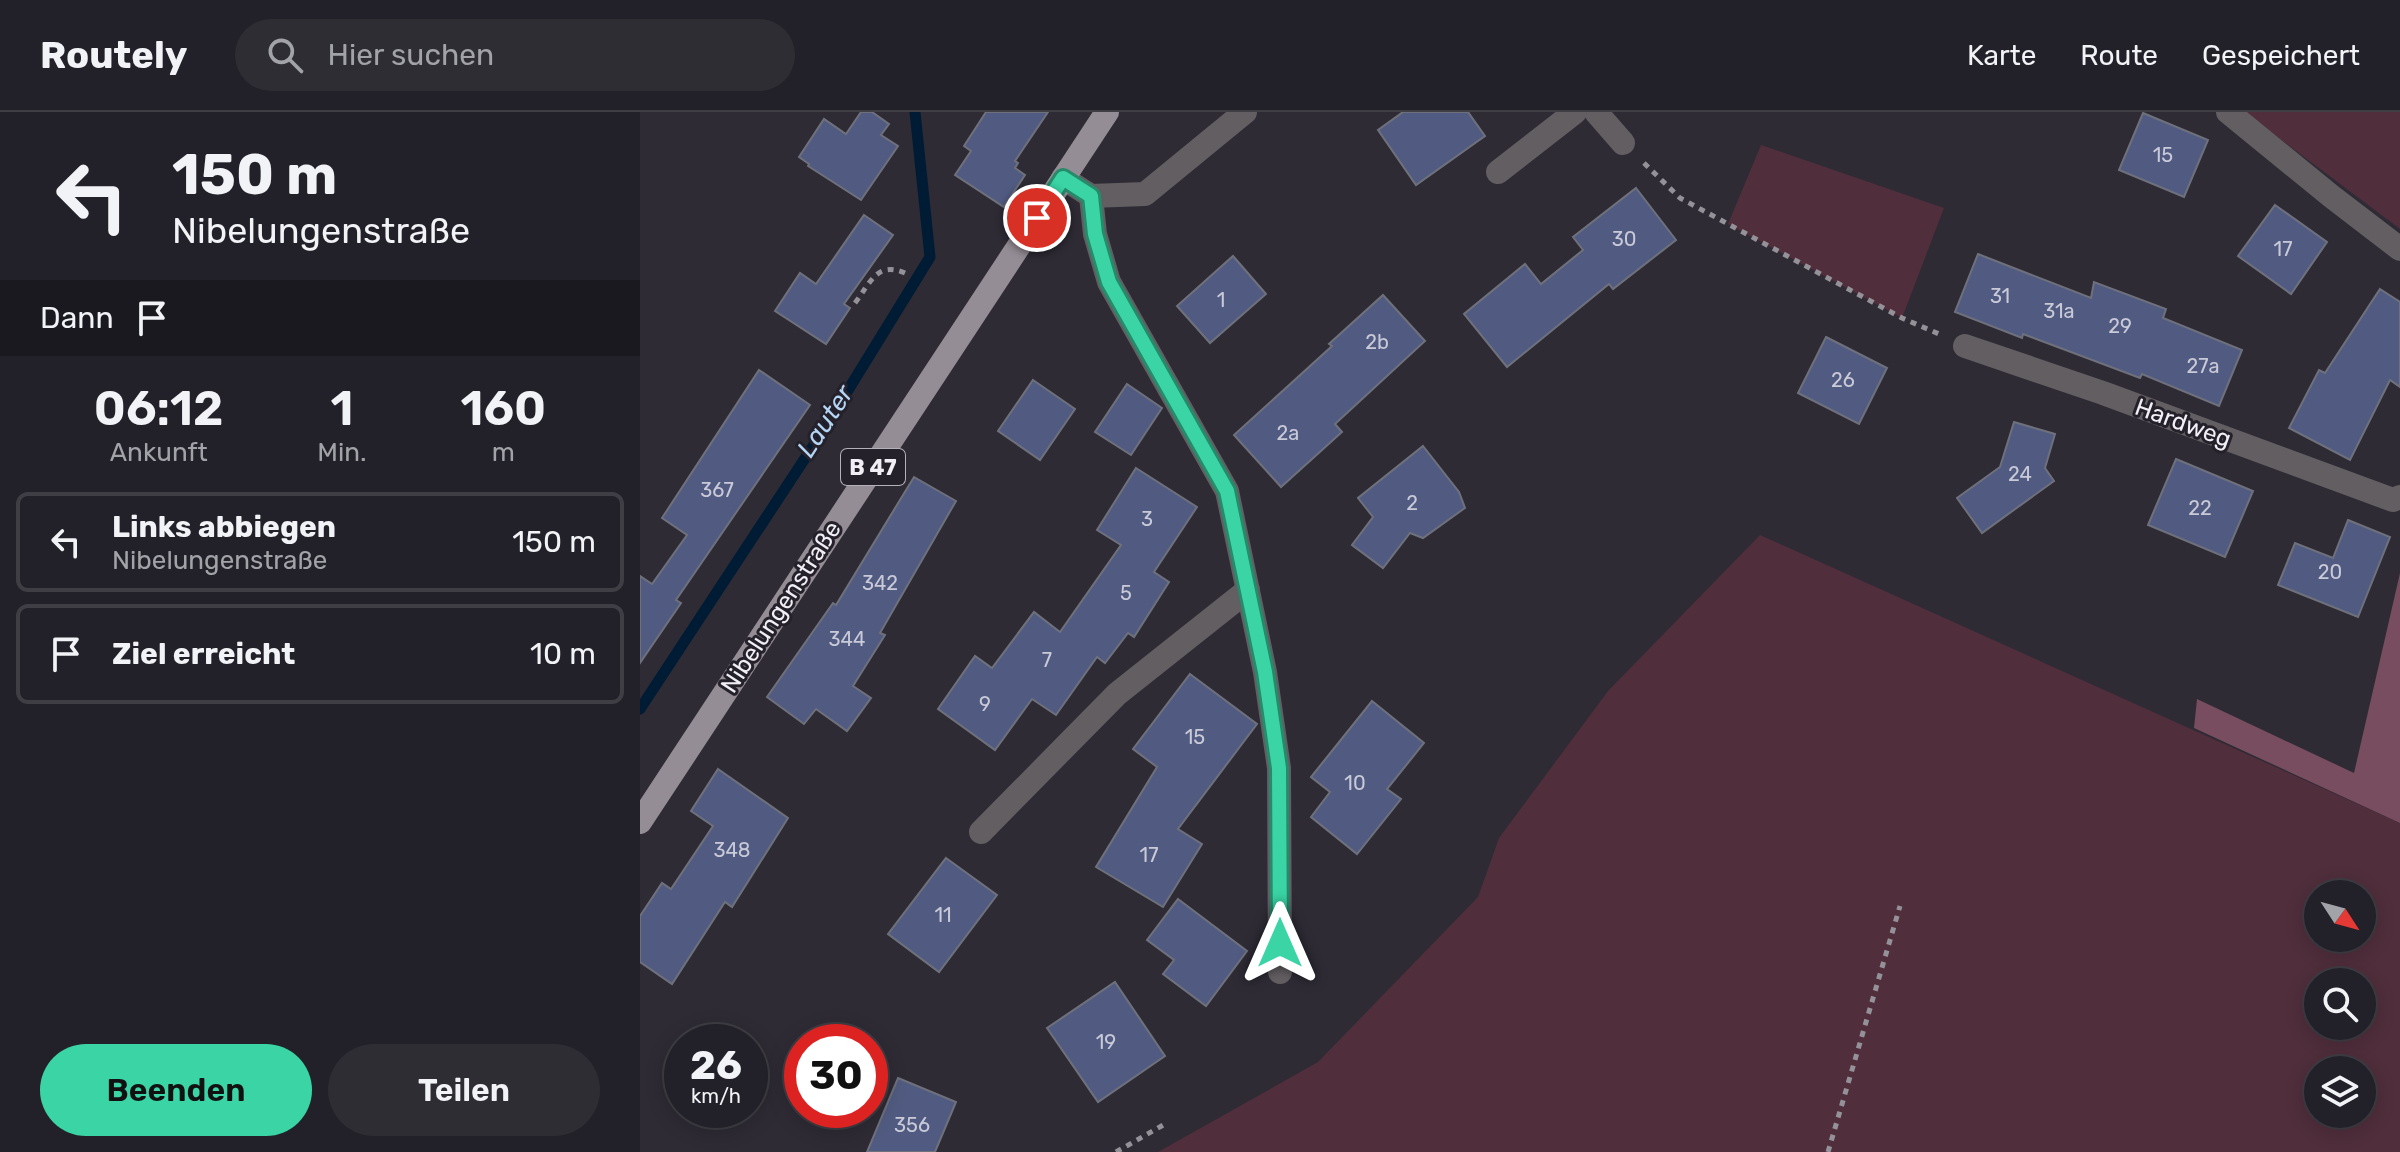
<!DOCTYPE html>
<html lang="de">
<meta charset="utf-8">
<style>
:root{--surface:#222028;--page:#2e2d34;--text:#f1f3f6;--muted:#a2a3a8;--line:#3f3e45;--accent:#3ad4a5}
body{margin:0;font-family:Rubik,sans-serif;background:var(--page);color:var(--text);height:100vh;display:flex;flex-direction:column;font-size:30px;white-space:nowrap}
*{box-sizing:border-box;margin:0}
p{font-size:26px;color:var(--muted)}
.icon{flex:none;width:44px;height:44px;fill:none;stroke:currentColor;stroke-width:2;stroke-linecap:round;stroke-linejoin:round}
.map{position:relative;flex:1;overflow:hidden}
.sheet{display:flex;flex-direction:column;background:var(--surface);width:640px}
.sheet>*{flex:none}
.top-card{background:#222028;color:var(--text);overflow:hidden}
.needle{width:52px;rotate:126deg}
.controls{position:absolute;left:1664px;top:768px;display:grid;gap:16px}
.controls a{display:grid;place-items:center;width:72px;height:72px;border-radius:50%;background:var(--surface);box-shadow:0 4px 20px #0003,0 0 0 2px var(--line);font-size:40px}
.speed{position:absolute;left:24px;top:912px;display:flex;gap:16px;font-size:40px;font-weight:700;text-align:center}
.speed>*{display:grid;place-content:center;width:104px;height:104px;border-radius:50%;background:var(--surface);box-shadow:0 4px 20px #0003,0 0 0 2px var(--line);line-height:1}
.speed small{font-size:20px;font-weight:400}
.speed .limit{border:12px solid #d22;background:#fff;color:#111}
.pin{position:absolute;display:grid;place-items:center;width:68px;height:68px;color:#fff;margin:-34px;border:4px solid #fff;border-radius:50%;box-shadow:0 2px 8px #0007}
.me{position:absolute;width:88px;margin:-44px;rotate:0deg;stroke-linejoin:round;filter:drop-shadow(0 0 6px #0008)}
.turn{display:flex;align-items:center;gap:28px;height:168px;padding:0 40px;font-size:36px}
.turn .icon{width:104px;height:104px;stroke-width:2.5}
.turn b{display:block;font-size:56px;line-height:68px}
.then{display:flex;align-items:center;height:76px;padding:0 40px;background:#0003;gap:16px;font-size:30px}
.eta{display:flex;justify-content:space-evenly;align-items:center;height:136px;text-align:center}
.eta b{font-size:48px;font-weight:600;line-height:56px}
.cta{display:flex;gap:16px;margin-top:auto;padding:16px 40px}
.cta a{flex:1;height:92px;border-radius:48px;background:var(--accent);color:#111;font-size:32px;font-weight:600;line-height:92px;text-align:center}
.cta a+a{background:var(--page);color:var(--text)}
ul{padding:0;list-style:none}
li{display:flex;align-items:center;gap:24px;height:100px;margin:0 16px 12px;padding:0 24px;border:4px solid var(--line);border-radius:12px}
li div{flex:1}
li b{display:block;font-size:30px}
li em{font-style:normal}
header{display:flex;align-items:center;gap:48px;box-sizing:border-box;height:112px;padding:0 40px;background:var(--surface);border-bottom:2px solid var(--line)}
header strong{font-size:38px}
nav{display:flex;gap:44px;margin-inline-start:auto;font-size:28px}
.search{width:560px;height:72px;background:var(--page);display:flex;align-items:center;gap:20px;box-sizing:border-box;padding:0 28px;border-radius:44px;color:var(--muted);font-size:30px}
main{display:flex;flex:1;min-height:0}
.map>svg:first-child{display:block}
.green{fill:#502e3c;fill-rule:evenodd}
.forest{fill:#784d5f}
.lines{fill:none;stroke-linecap:round;stroke-linejoin:round}
.stream{stroke:#001c35;stroke-width:11}
.building{fill:#515b81;stroke:#6e717c;stroke-width:2}
.path{stroke:#949199;stroke-width:5;stroke-dasharray:6 6;stroke-linecap:butt}
.minor{stroke:#625e62;stroke-width:24}
.primary{stroke:#958d95;stroke-width:24}
.route-casing{stroke:#268a6b;stroke-width:20}
.route{stroke:#3ad4a5;stroke-width:14}
.labels{text-anchor:middle;stroke-width:6;stroke-linejoin:round;paint-order:stroke}
.number-label{font-size:20px;fill:#c9cad8}
.shield{fill:#25212b;stroke:#b4b1b8;stroke-width:2}
.shield-label{font-size:22px;font-weight:bold;fill:#f1eff5}
.street-label{font-size:24px;fill:#f1eff5;stroke:#25212b}
.water-label{font-size:26px;font-style:italic;fill:#b5d5f4;stroke:#25212b}
</style>
<header>
<strong>Routely</strong>
<div class="search"><svg class="icon" aria-label="search" viewBox="0 0 24 24"><circle cx="10" cy="10" r="6"/><path d="M15 15l6 6"/></svg>Hier suchen</div>
<nav><a>Karte</a><a>Route</a><a>Gespeichert</a></nav>
</header>
<main>
<section class="sheet">
<div class="top-card">
<div class="turn"><svg class="icon" aria-label="left" viewBox="0 0 24 24"><path d="M17 20v-9H6M10 6l-5 5 5 5"/></svg><div><b>150 m</b>Nibelungenstraße</div></div>
<div class="then">Dann<svg class="icon" aria-label="arrive" viewBox="0 0 24 24"><path d="M6 21V4h12l-3 4 3 4H6"/></svg></div>
</div>
<div class="eta">
<div><b>06:12</b><p>Ankunft</p></div>
<div><b>1</b><p>Min.</p></div>
<div><b>160</b><p>m</p></div>
</div>
<ul>
<li><svg class="icon" aria-label="left" viewBox="0 0 24 24"><path d="M17 20v-9H6M10 6l-5 5 5 5"/></svg><div><b>Links abbiegen</b><p>Nibelungenstraße</p></div><em>150 m</em></li>
<li><svg class="icon" aria-label="arrive" viewBox="0 0 24 24"><path d="M6 21V4h12l-3 4 3 4H6"/></svg><div><b>Ziel erreicht</b></div><em>10 m</em></li>
</ul>
<div class="cta"><a>Beenden</a><a>Teilen</a></div>
</section>
<div class="map">
<svg width="1760" height="1040" viewBox="0 0 1760 1040">
<rect width="100%" height="100%" fill="#2e2b35"/>
<!-- green -->
<g class="green">
<path d="M1604 0H1760V117Z"/>
<path d="M1121 33 1304 96 1262 206 1088 112Z"/>
<path d="M1120 423 1760 711V1040H518L678 950 838 785 859 726 968 579ZM1678 782H1722V826H1678ZM1678 870H1722V914H1678ZM1678 958H1722V1002H1678Z"/>
</g>
<!-- forest -->
<path class="forest" d="M1760 461V711L1554 616 1557 587 1714 661Z"/>
<g class="lines">
<!-- stream -->
<path class="stream" d="M0 597 181 322 290 145 275 0"/>
</g>
<!-- building -->
<g class="building">
<path d="M221 0H232L249 12 241 23 258 34 221 88 168 54 169 52 159 45 184 7 206 22Z"/>
<path d="M346 0H408L375 49 378 51 375 56 385 63 364 95 315 63 331 39 324 34Z"/>
<path d="M763 0H828L845 24 776 73 738 18Z"/>
<path d="M1503 1 1568 28 1544 85 1479 58Z"/>
<path d="M996 76 1036 128 973 177 969 172 867 255 824 202 885 152 901 172 943 138 933 125Z"/>
<path d="M1635 93 1687 130 1651 182 1598 144Z"/>
<path d="M224 103 253 123 204 192 210 196 186 232 135 199 160 161 176 172Z"/>
<path d="M1338 142 1451 186 1454 170 1526 197 1523 206 1602 238 1579 294 1502 262 1500 266 1383 222 1382 226 1315 200Z"/>
<path d="M593 144 626 182 570 231 537 194Z"/>
<path d="M1740 177 1760 190V275L1750 268 1710 348 1649 316 1679 258 1685 261Z"/>
<path d="M743 183 785 229 695 312 702 320 641 375 594 323 692 234 689 232Z"/>
<path d="M1186 225 1247 256 1219 312 1158 281Z"/>
<path d="M119 258 170 293 36 488 41 491 0 551V464L12 472 47 423 22 406Z"/>
<path d="M393 268 435 297 400 348 358 319Z"/>
<path d="M487 272 522 296 491 343 455 320Z"/>
<path d="M1374 310 1415 322 1405 356 1414 369 1342 421 1317 386 1360 355Z"/>
<path d="M783 334 819 380 825 396 783 426 770 421 743 456 712 433 733 405 718 386Z"/>
<path d="M1536 347 1613 379 1585 445 1508 413Z"/>
<path d="M496 356 557 395 514 460 529 470 494 525 488 521 465 551 457 545 416 603 392 587 355 638 298 597 335 544 352 556 394 500 420 520 481 433 457 418Z"/>
<path d="M274 365 316 389 240 521 245 523 213 574 231 586 207 619 176 597 164 612 127 585 193 491 196 493Z"/>
<path d="M1708 408 1750 425 1718 505 1638 473 1655 431 1693 446Z"/>
<path d="M550 562 617 612 538 717 562 732 523 795 456 755 517 655 493 637Z"/>
<path d="M732 589 784 631 747 677 761 687 717 742 671 705 690 680 671 665Z"/>
<path d="M78 657 148 706 92 795 85 790 32 872 0 850V804L22 771 31 777 73 714 51 699Z"/>
<path d="M306 746 357 783 299 860 248 822Z"/>
<path d="M538 787 607 839 566 894 523 862 534 848 507 828Z"/>
<path d="M475 870 525 944 458 990 407 916Z"/>
<path d="M258 966 316 990 295 1040H227Z"/>
</g>
<g class="lines">
<!-- path -->
<g class="path">
<path d="M1004 51 1040 86 1262 206 1299 222"/>
<path d="M215 191C231 170 237 149 265 161"/>
<path d="M476 1040 525 1012"/>
<path d="M1188 1040 1260 794"/>
</g>
<!-- minor -->
<g class="minor">
<path d="M956 0 983 31"/>
<path d="M1588 0 1691 84 1760 137"/>
<path d="M858 60 935 0"/>
<path d="M423 66 451 84 505 82 605 0"/>
<path d="M451 84 455 122 469 170 587 379 625 560 639 656 640 860"/>
<path d="M1325 234 1463 281 1753 388 1760 385"/>
<path d="M341 720 477 582 608 478"/>
</g>
<!-- primary -->
<path class="primary" d="M0 710 467 0"/>
</g>
<g class="lines">
<defs>
<path id="route" d="M397 106 423 66 451 84 455 122 469 170 587 379 625 560 639 656 640 831"/>
</defs>
<!-- route casing -->
<use href="#route" class="route-casing"/>
<!-- route -->
<use href="#route" class="route"/>
</g>
<g class="labels">
<!-- number labels -->
<g class="number-label">
<text x="1523" y="50">15</text>
<text x="984" y="134">30</text>
<text x="1643" y="144">17</text>
<text x="1360" y="191">31</text>
<text x="581" y="195">1</text>
<text x="1419" y="206">31a</text>
<text x="1480" y="221">29</text>
<text x="737" y="237">2b</text>
<text x="1563" y="261">27a</text>
<text x="1203" y="275">26</text>
<text x="648" y="328">2a</text>
<text x="1380" y="369">24</text>
<text x="77" y="385">367</text>
<text x="772" y="398">2</text>
<text x="1560" y="403">22</text>
<text x="507" y="414">3</text>
<text x="1690" y="467">20</text>
<text x="240" y="478">342</text>
<text x="486" y="488">5</text>
<text x="207" y="534">344</text>
<text x="407" y="555">7</text>
<text x="345" y="599">9</text>
<text x="555" y="632">15</text>
<text x="715" y="678">10</text>
<text x="92" y="745">348</text>
<text x="509" y="750">17</text>
<text x="303" y="810">11</text>
<text x="466" y="937">19</text>
<text x="272" y="1020">356</text>
</g>
<!-- shield labels -->
<rect class="shield" x="201" y="337" width="64" height="36" rx="6"/>
<g class="shield-label">
<text x="233" y="363">B 47</text>
</g>
<!-- street labels -->
<g class="street-label">
<text transform="translate(1543 311) rotate(20)" y="8">Hardweg</text>
<text transform="translate(141 495) rotate(-57)" y="8">Nibelungenstraße</text>
</g>
<!-- water labels -->
<g class="water-label">
<text transform="translate(185 309) rotate(-57)" y="9">Lauter</text>
</g>
</g>
</svg>
<div class="controls">
<a><svg class="needle" viewBox="-14 -14 28 28"><path d="M0-13l5 13h-10z" fill="#e53935"/><path d="M0 13l5-13h-10z" fill="#a2a3a8"/></svg></a>
<a><svg class="icon" aria-label="search" viewBox="0 0 24 24"><circle cx="10" cy="10" r="6"/><path d="M15 15l6 6"/></svg></a>
<a><svg class="icon" aria-label="layers" viewBox="0 0 24 24"><path d="M12 4l9 5-9 5-9-5zM3 14l9 5 9-5"/></svg></a>
</div>
<div class="speed"><div>26<small>km/h</small></div><div class="limit">30</div></div>
<div class="pin" style="left:397px;top:106px;background:#d93025"><svg class="icon" aria-label="arrive" viewBox="0 0 24 24"><path d="M6 21V4h12l-3 4 3 4H6"/></svg></div>
<svg class="me" style="left:640px;top:831px" viewBox="-20 -20 40 40"><path d="M0-17L14 15 0 8-14 15z" fill="#3ad4a5" stroke="#fff" stroke-width="4"/></svg>
</div>
</main>
